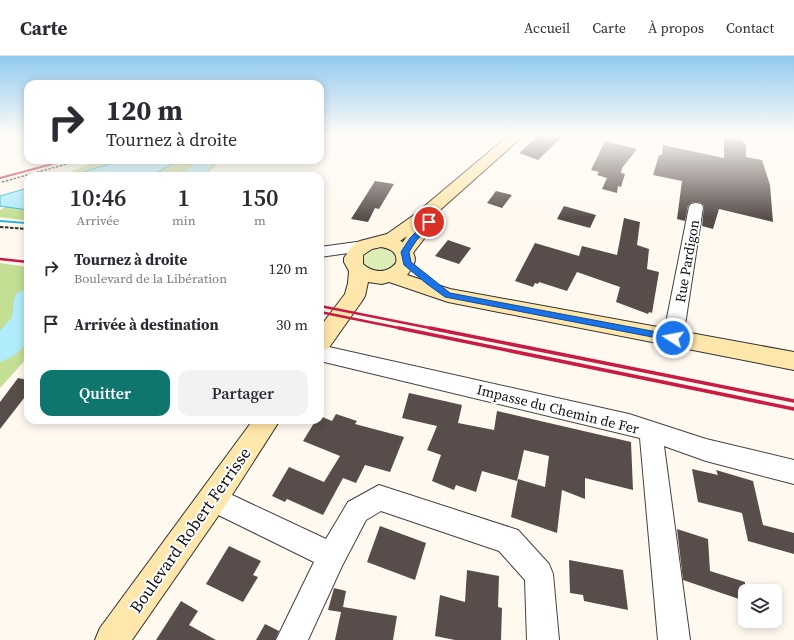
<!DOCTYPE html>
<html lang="fr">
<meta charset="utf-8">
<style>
:root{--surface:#fff;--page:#f2f2f3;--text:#2b2b33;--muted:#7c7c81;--line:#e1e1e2;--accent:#0f766e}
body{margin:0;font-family:"Source Serif 4",serif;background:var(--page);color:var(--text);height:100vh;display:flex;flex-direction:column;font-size:15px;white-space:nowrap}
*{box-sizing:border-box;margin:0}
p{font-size:13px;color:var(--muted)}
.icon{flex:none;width:22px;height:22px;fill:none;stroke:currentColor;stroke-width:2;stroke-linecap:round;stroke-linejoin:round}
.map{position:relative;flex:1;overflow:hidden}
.panel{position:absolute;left:24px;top:116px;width:300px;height:252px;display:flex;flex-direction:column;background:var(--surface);border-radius:12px;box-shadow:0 2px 10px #0003}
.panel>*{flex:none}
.top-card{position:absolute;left:24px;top:24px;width:300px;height:84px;border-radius:12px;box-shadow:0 2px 10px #0003;background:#fff;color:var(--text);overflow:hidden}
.controls{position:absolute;left:738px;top:528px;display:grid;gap:8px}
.controls a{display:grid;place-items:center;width:44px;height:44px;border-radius:8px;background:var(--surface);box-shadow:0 2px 10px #0003;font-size:20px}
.pin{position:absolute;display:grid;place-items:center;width:34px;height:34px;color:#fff;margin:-17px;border:2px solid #fff;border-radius:50%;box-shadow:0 1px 4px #0007}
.me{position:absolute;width:44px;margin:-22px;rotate:281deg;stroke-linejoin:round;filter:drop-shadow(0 0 3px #0008)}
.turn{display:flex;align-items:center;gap:14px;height:84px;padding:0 16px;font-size:18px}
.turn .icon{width:52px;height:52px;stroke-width:2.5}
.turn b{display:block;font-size:28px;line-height:34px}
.eta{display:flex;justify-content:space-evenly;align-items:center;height:68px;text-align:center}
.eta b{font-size:24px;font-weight:600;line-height:28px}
.primary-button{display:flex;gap:8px;margin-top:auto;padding:8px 16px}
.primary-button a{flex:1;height:46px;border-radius:12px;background:var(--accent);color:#fff;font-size:16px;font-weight:600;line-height:46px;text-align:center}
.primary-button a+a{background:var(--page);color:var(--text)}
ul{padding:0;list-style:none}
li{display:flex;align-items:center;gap:12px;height:56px;padding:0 16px}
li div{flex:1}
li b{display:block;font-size:15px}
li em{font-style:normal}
header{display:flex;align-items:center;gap:24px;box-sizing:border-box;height:56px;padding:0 20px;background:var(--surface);border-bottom:1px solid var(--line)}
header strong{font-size:19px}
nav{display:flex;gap:22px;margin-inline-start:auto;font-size:14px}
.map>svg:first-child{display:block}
.green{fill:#ddedb6}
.forest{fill:#c3df94}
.water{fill:#b0ecfb;stroke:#31b3d8}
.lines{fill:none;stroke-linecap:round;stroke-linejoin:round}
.stream{fill:#31b3d8;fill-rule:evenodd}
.river{fill:#b0ecfb;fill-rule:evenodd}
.building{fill:#584d4a}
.street-casing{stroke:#424242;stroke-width:2}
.secondary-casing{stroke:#313131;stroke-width:2}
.path-far1{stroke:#313131;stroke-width:1.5;stroke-dasharray:2.5 1.5;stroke-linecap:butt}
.path{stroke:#313131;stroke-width:2;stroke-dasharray:3.5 1.5;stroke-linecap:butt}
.street{fill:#fff;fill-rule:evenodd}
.secondary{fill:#ffe7ab;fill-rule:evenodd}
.rail-far2{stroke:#ca1b43;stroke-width:2}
.rail-far1{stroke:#ca1b43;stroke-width:2.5}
.rail{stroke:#ca1b43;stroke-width:3.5}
.route{fill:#1a73e8;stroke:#114b97}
.labels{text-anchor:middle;stroke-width:4;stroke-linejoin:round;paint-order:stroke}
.street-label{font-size:14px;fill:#0f0f0f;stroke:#fff}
.near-street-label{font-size:17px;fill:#0f0f0f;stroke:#fff}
</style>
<header>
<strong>Carte</strong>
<nav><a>Accueil</a><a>Carte</a><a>À propos</a><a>Contact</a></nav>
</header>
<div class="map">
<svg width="794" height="584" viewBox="0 0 794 584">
<rect width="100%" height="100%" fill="#fff9f0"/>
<!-- green -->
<path class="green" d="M379 192 391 193 398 199 396 210C384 215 371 218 363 206L365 198 373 193Z"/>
<!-- forest -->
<g class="forest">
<path d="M100 104H222L204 120H60Z"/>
<path d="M28 138V165L0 161V154Z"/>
<path d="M0 207 28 211V301L0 332Z"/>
</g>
<!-- water -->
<g class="water">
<path d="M124 104H180L150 120H70Z"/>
<path d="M28 132V154L0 150V140Z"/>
</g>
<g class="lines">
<!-- stream -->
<path class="stream" d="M0 164 26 166 28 167 26 168 0 166Z"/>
<!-- river -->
<g class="river">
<path d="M196 104H217L203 120H182Z"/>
<path d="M28 233C28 242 30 277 28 283 23 295 11 302 0 306V275L12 261 14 243 18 236Z"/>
</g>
</g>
<!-- building -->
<g class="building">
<path d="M538 80H563L538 104 519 97Z"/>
<path d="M724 82 743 85V87L746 88V101L762 104 770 129 773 166 719 153 713 173 702 170 704 150 701 147 696 146 691 147 688 150 685 165 677 163 682 125 653 119 659 99H662L663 89 724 102Z"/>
<path d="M605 85 637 93 622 112 621 117 625 118 621 131 618 130 617 137 602 133 607 122 597 119 599 116 591 114Z"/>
<path d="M375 125 394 128 379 153 375 152 368 166 351 163Z"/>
<path d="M496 135 512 139 502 152 487 147Z"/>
<path d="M564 150 596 159 590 172 557 163Z"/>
<path d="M624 162 640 166 637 189 649 193 647 213 659 216 652 257 649 256 648 258 616 246 620 231 577 216 567 235 539 226 538 228 535 227 533 231 515 225 535 187 579 200 582 190 617 199Z"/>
<path d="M448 184 471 192 459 208 435 200Z"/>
<path d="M18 322 28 324V337L0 373V346Z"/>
<path d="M409 337 462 349 458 367 494 374 497 355 631 386 633 434 585 422V443L562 434 557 477 511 461 518 423 545 431 549 400 524 394 517 425 482 415 476 436 456 429 454 434 432 425 441 399 427 394 437 370 402 362Z"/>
<path d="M336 358 357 365 355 368 404 381 390 416 365 409 356 427 343 422 323 459 287 443 285 446 272 440 289 411 324 426 340 400 303 385 316 364H320V360L332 365Z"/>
<path d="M692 413 718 419 716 414 753 425 763 469 794 477V498L748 485 742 457 698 446Z"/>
<path d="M380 470 426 487 415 524 367 506Z"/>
<path d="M677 473 708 483 710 515 745 526V545L683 524Z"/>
<path d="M229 490 261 505 253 519 258 521 243 546 206 528Z"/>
<path d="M569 504 623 514 628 554 584 545 583 539 570 537Z"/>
<path d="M467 514 499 520 498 551 502 552 501 584H455L435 580 440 539 465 546Z"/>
<path d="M334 532 346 535 343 551 397 560 393 584H335L341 556 328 554Z"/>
<path d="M181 545 198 555 189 569 216 584H156Z"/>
<path d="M265 568 279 575 275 584H256Z"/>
</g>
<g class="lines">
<defs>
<g id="street">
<path d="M696 147 701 148 703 151 683 282 680 287 673 289 666 287 663 282 689 151 691 148Z"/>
<path d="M364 185 370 186 372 190 370 194 320 201V191Z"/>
<path d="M320 289 629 358 706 383 794 404V428L706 405 664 390 690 584H658L640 382 320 305Z"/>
<path d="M379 429 518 474 549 508 553 518 559 584H527L525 524 499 495 381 455 366 464 342 510 308 584H276L314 506 204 452 200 443 204 434 213 430 326 483 348 446Z"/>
</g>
<g id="secondary">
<path d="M508 80H523L431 162H435L437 166 413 197C418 205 412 212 407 219L450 233 794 296V314L448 246 389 226 382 228 368 226 365 240 362 245 328 293 320 295V271L345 238 348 227 349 215 344 206V202L352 190 360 185 387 178 414 159ZM407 180 403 186 400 185ZM381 191C391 193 398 196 396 207 387 218 373 217 363 208V199L372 193Z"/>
<path d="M253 364H280L223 453 132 584H95L100 572Z"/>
</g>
</defs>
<!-- street casing -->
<use href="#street" class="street-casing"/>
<!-- secondary casing -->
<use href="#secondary" class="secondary-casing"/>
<!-- path-far1 -->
<path class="path-far1" d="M2 126 81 104"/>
<!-- path -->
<path class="path" d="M0 171 28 173"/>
<!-- street -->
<use href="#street" class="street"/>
<!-- secondary -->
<use href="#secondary" class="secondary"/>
<!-- rail-far2 -->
<path class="rail-far2" d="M0 122 67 104"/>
<!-- rail-far1 -->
<g class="rail-far1">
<path d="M0 203 28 206"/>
<path d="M320 250 435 273"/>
<path d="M320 256 404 273"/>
</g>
<!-- rail -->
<g class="rail">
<path d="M399 272 794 353"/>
<path d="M430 272 794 345"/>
</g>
</g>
<!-- sky -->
<linearGradient id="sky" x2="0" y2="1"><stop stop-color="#91caf0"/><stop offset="0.49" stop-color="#fffcf8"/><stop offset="1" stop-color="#fffcf8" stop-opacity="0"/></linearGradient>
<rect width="794" height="162" fill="url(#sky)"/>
<!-- route -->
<path class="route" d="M429 164 433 166 416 185 409 196 411 206 450 237 673 279 677 282 673 285 445 241 427 228 404 209 401 196 410 182 427 165Z"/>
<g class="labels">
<!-- street labels -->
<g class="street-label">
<text transform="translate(687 205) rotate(-80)" y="5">Rue Pardigon</text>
<text transform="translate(558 353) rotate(14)" y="5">Impasse du Chemin de Fer</text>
</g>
<!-- near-street labels -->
<g class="near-street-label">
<text transform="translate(190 474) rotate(-55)" y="6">Boulevard Robert Ferrisse</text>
</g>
</g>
</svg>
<div class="controls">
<a><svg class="icon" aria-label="layers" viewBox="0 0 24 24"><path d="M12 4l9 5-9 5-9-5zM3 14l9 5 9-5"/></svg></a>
</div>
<div class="pin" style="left:429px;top:166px;background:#d93025"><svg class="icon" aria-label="arrive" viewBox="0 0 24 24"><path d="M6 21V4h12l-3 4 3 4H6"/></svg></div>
<svg class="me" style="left:673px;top:282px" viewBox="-20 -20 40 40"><circle r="17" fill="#1a73e8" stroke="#fff" stroke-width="3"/><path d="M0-11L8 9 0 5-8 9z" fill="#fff"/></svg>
<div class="top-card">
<div class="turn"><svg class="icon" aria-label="right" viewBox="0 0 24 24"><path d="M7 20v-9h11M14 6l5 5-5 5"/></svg><div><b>120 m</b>Tournez à droite</div></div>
</div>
<section class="panel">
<div class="eta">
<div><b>10:46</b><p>Arrivée</p></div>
<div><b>1</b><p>min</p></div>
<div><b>150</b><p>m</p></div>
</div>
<ul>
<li><svg class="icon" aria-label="right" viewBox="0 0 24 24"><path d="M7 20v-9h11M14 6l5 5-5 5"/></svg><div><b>Tournez à droite</b><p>Boulevard de la Libération</p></div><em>120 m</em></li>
<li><svg class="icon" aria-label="arrive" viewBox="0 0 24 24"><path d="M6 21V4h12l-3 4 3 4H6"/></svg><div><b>Arrivée à destination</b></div><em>30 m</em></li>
</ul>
<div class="primary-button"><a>Quitter</a><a>Partager</a></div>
</section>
</div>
